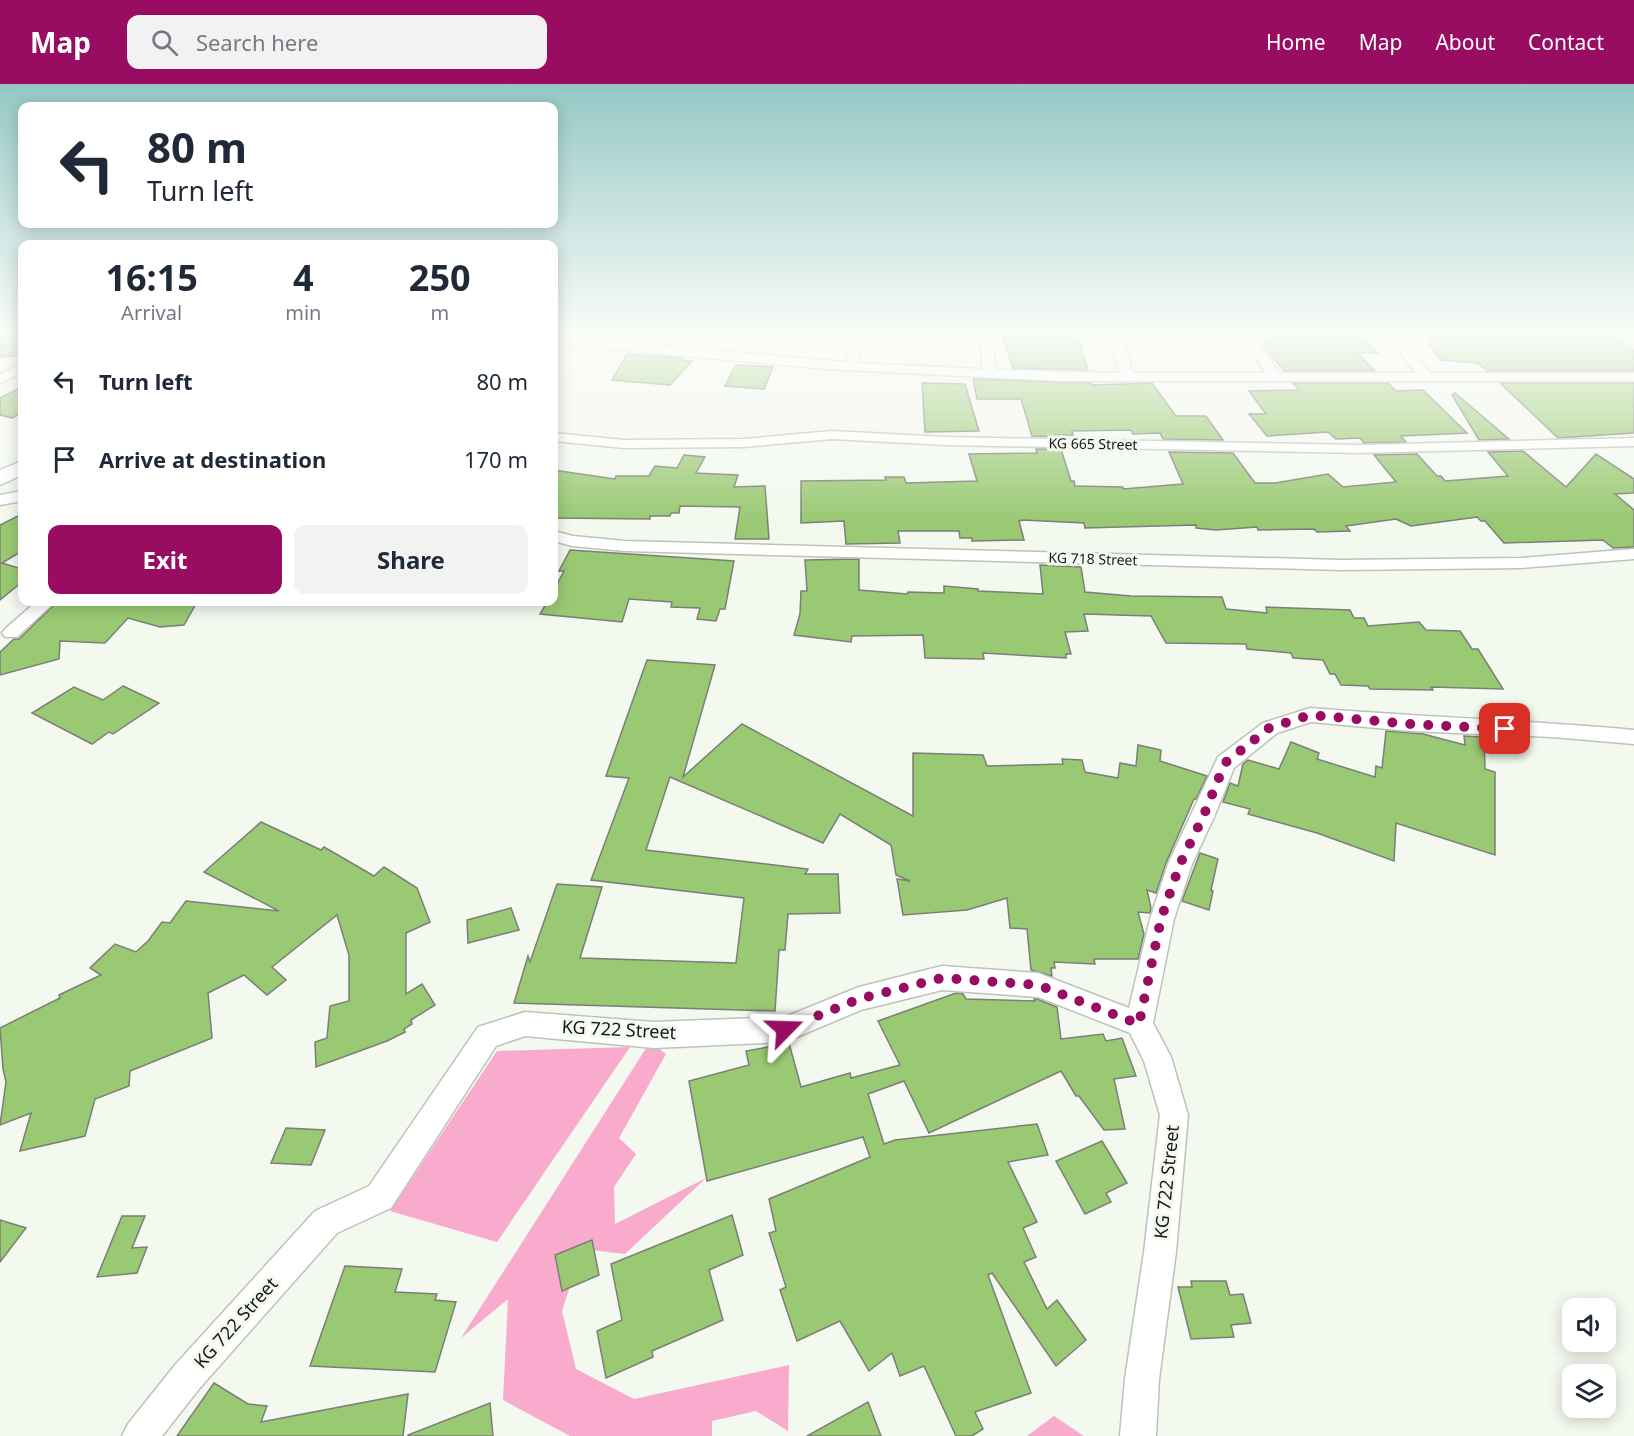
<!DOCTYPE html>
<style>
:root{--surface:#fff;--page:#f2f2f3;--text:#1f2937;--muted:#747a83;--accent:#980d61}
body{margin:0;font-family:"Noto Sans",sans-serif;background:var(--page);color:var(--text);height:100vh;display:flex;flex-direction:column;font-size:22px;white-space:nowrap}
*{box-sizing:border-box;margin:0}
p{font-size:20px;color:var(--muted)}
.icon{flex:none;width:33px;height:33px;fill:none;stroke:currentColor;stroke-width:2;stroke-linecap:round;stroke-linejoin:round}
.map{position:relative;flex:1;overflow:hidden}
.details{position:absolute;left:18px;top:156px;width:540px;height:366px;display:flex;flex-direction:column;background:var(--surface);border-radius:12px;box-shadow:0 3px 15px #0003}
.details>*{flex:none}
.hud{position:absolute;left:18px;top:18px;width:540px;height:126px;border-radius:12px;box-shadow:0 3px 15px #0003;background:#fff;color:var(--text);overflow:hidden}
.buttons{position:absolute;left:1562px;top:1214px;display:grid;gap:12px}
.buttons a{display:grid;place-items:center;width:54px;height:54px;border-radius:12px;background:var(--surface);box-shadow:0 3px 15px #0003;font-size:30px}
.pin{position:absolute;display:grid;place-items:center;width:51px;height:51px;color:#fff;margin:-26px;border-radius:12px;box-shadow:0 3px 9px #0006}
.me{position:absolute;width:66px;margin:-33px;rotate:68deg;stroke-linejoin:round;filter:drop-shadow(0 0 4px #0008)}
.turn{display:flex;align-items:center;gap:21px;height:126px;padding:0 30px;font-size:27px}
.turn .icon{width:78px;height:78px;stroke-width:2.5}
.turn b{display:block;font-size:42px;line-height:51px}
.eta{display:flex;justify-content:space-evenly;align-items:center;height:102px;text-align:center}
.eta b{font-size:36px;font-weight:700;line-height:42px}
.primary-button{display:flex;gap:12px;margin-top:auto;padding:12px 30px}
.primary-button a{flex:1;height:69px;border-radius:12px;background:var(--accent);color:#fff;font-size:24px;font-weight:700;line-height:69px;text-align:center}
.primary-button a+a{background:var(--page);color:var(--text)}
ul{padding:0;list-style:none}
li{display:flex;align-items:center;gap:18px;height:78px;padding:0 30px}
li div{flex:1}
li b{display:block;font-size:22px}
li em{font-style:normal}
header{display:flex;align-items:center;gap:36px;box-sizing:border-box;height:84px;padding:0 30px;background:var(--accent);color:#fff}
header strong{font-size:28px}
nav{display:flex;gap:33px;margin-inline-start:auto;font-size:21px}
.search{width:420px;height:54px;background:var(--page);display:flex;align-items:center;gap:15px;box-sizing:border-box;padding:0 21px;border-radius:12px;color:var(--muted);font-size:22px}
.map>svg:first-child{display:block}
.forest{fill:#f8abcd}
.building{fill:#9ac973;stroke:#7a7f77;stroke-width:1.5}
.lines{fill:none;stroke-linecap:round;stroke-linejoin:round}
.street-casing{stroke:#bec3ba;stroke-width:3}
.secondary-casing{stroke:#bec3ba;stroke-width:3}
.street{fill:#fff;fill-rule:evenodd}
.secondary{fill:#fff;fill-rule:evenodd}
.route{stroke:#980d61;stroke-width:10;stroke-dasharray:0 18}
.labels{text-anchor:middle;stroke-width:6;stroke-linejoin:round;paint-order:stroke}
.far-street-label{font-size:14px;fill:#161815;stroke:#f3f9ef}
.near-street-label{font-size:18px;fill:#161815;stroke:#f3f9ef}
</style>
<header>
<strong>Map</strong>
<div class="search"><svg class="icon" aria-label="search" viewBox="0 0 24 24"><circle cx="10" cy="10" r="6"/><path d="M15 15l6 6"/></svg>Search here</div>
<nav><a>Home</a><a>Map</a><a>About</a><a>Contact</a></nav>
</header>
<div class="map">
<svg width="1634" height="1352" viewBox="0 0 1634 1352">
<rect width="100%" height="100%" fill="#f3f9ef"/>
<!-- forest -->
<g class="forest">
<path d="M650 958 666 970 619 1054 636 1070 614 1103 615 1140 706 1094 625 1170 582 1165 562 1227 576 1285 634 1315 789 1281 788 1347 756 1327 712 1337V1352H570L503 1316 508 1215 461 1254Z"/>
<path d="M630 963 497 1158 390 1127 497 967Z"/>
<path d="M1054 1332 1084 1352H1027Z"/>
</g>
<!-- building -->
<g class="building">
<path d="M0 247H22V271L0 273Z"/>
<path d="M1005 247H1076L1088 286 1013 284 1002 252H1006Z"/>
<path d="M1321 247H1356L1378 269H1357L1375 287H1284L1262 259H1267L1259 250 1323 249Z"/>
<path d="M1429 247H1608L1634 266V287H1487L1478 279 1441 276 1429 261Z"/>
<path d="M627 270 683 274 682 276 692 277 670 301 612 296Z"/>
<path d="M736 281 773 283 764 305 725 302Z"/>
<path d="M973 295 1092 299V301L1152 299 1176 332H1206L1223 356 1163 355 1160 349 1133 350 1131 346 1072 347 1073 351H1056L1057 353 1032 352 1021 315H977Z"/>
<path d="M922 299 965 300 979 347 925 348Z"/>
<path d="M1293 299H1388L1396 307 1423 306 1467 349 1401 352 1406 358 1364 359 1360 354 1336 355 1328 348 1267 352 1249 330H1266L1249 307 1299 306Z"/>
<path d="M1500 299H1634V349L1558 354Z"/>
<path d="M22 303V329L12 334 0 331V314Z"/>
<path d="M1455 309 1509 355 1479 356 1452 311Z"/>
<path d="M1036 365H1061L1071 397H1074L1075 402 1123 403V405L1183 400 1169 368 1233 369 1255 399H1275L1328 390 1343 403 1396 398 1374 371 1417 370 1437 392H1441L1445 397 1508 392 1488 368 1523 367 1566 403 1596 370 1634 395V409L1615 410 1634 426V463L1613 464 1603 456 1504 459 1485 437H1481L1477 433 1411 442 1396 435 1346 442 1350 447 1317 448 1314 445 1258 446 1257 443 1216 446 1196 444V441L1085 444 1084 439 1023 436 1019 437 1024 456 972 457V454H960L959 447H898L900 459 846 460 844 437 801 439V397L886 396 885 393H904L906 399 977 397 969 370 1037 369Z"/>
<path d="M684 371 705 373 696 389 738 391 734 403 765 402 769 455H735L740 423 680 422 679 429H671L670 432H650V435L554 434V386L615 395 616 392H649L655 382 677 384Z"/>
<path d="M22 430V467L2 479 22 485V498L0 516V441Z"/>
<path d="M570 466 734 477 725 525H720L716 537 697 535 700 524 671 523 672 518 629 515 622 538 540 530 547 518H554V506L564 487H559Z"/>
<path d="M859 475V506L907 510 908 508 944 509V502L978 505V507L1043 510 1040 481 1081 483 1085 508 1131 512 1222 513 1226 525 1267 529 1266 523 1350 526 1354 534H1364L1368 542 1419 538 1426 546 1460 547 1472 565H1478L1503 605 1431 603 1433 606 1370 605 1368 602 1341 601 1335 590H1330L1323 576 1293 574 1291 569 1247 565 1246 560 1166 559 1151 532 1084 530 1088 547 1065 548 1071 570H1066V574L983 569 984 575 925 574 923 551 852 552 851 558 794 551 800 530 801 507H807L805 476Z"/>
<path d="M57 518H197L184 541 160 543 128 534 105 559 60 557 59 575 0 591V568L14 555H19Z"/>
<path d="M647 576 715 581 683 693 742 640 913 732V669L983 671 987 682 1063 680 1062 675 1082 676 1085 688 1118 694 1120 679 1136 682 1138 661 1161 666 1160 677 1207 692 1196 715H1194L1166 779 1156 809 1147 806 1151 824 1150 829 1138 828 1144 850 1138 875H1094L1095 880 1054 878 1055 884H1051L1052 892 1031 886 1027 845 1010 844 1007 814 967 826 903 831 897 795 910 797 896 791 891 761 840 730 823 759 670 693 646 766 808 785 805 790H838L840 829 788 830 785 866H779L775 927 514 919 528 872 530 878 557 800 602 803 580 874 736 879 744 814 591 796 629 694 606 692Z"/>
<path d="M123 602 159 619 113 650 109 648 92 660 32 629 74 603 103 616Z"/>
<path d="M1386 647 1423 650 1465 661 1464 652 1484 653 1485 685 1495 688V771L1396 739 1394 777 1317 749 1248 730 1250 725 1223 718 1230 699 1238 702 1243 680 1248 676 1279 685 1291 658 1319 669 1317 675 1375 693 1376 682 1382 684Z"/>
<path d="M261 738 321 766 324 763 374 792 384 783 417 804 430 838 406 849V910L422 900 435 921 411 936 412 940 404 945 405 948 387 957 316 983 315 958 327 954 330 922 349 917V871L337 831 272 883 286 896 267 911 244 891 208 909 212 954 130 987 129 1002 95 1015 85 1052 20 1067 31 1029 0 1041 6 998 3 985 0 944 60 914 59 911 101 891 90 884 115 860 136 868 148 857 162 838 170 839 186 817 279 827 204 788Z"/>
<path d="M1200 769 1218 775 1211 806 1213 807 1209 826 1182 817Z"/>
<path d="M511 824 519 846 468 859 467 836Z"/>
<path d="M956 909 963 910 966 915 1035 917 1034 915H1037L1057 923 1061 955 1103 950 1106 957 1122 954 1136 992 1114 995 1125 1045 1104 1046 1079 1012H1076L1061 987 929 1049 904 997 868 1010 884 1060 895 1056 1037 1040 1048 1071 1008 1078 1037 1138 1023 1144 1036 1173 1024 1178 1047 1225 1057 1216 1086 1256 1056 1282 992 1189 988 1191 1031 1309 975 1328 983 1345 972 1352H956L924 1282 900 1292 892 1269 869 1287 840 1237 797 1257 780 1206 786 1203 769 1149 776 1147 769 1115 870 1073 863 1053 707 1097 689 997 749 981 746 967 789 959 801 1003 850 989 851 994 900 981 878 937Z"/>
<path d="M286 1044 325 1046 311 1081 271 1079Z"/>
<path d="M1102 1057 1127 1099 1106 1109 1111 1118 1085 1130 1056 1077Z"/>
<path d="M732 1131 743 1171 709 1186 723 1236 652 1267 653 1273 606 1294 597 1247 622 1236 611 1180Z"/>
<path d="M122 1132H145L132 1164 147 1163 137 1189 97 1193Z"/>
<path d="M0 1136 26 1144 0 1178Z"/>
<path d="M592 1156 599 1191 562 1207 555 1171Z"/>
<path d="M345 1182 402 1185 395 1208 437 1210 435 1216 456 1218 435 1288 310 1282Z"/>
<path d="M1191 1197H1226L1230 1211 1243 1210 1251 1239 1231 1241 1234 1253 1191 1255 1178 1203H1192Z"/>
<path d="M214 1299 248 1320 267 1322 261 1338 408 1310 403 1352H177Z"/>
<path d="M868 1318 881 1352H807Z"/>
<path d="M490 1319 493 1352H408V1351Z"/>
</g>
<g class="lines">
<defs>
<g id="street">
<path d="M853 247H865L857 279 982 285 981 247H993L995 286 1120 289 1108 247H1120L1133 289H1266L1239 247H1251L1279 289H1416L1383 247H1396L1430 289H1634V297H1063L826 285 554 260V252L845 278Z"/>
<path d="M22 280V289L0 299V290Z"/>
<path d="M832 347 946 353 1359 361 1634 354V362L1359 369 946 361 832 355 744 363 624 364 554 357V349L624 356 744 355Z"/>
<path d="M22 407V417L0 421V411Z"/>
<path d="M554 447 573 452 625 457 1341 476 1522 474 1634 465V475L1522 484 1341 486 625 467 572 462 554 457Z"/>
<path d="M36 518H55L17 553H5L2 549 5 545Z"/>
<path d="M1310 624C1418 633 1526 636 1634 646V660L1552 653 1410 647 1311 638 1277 649 1234 684 1214 733 1192 780 1174 835 1153 939 1171 973 1188 1031 1176 1168 1159 1295 1156 1352H1120L1125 1295 1144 1168 1160 1031 1144 977 1130 949 1038 913 942 906 861 926 785 958 654 964 525 952 496 962 391 1124 337 1149 199 1305 162 1352H122L128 1340 175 1281 315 1127 369 1102 478 943 525 928 654 938 785 933 859 903 942 882 1038 889 1129 924 1150 835 1168 780 1218 673 1263 639Z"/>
</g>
<path id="secondary" d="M22 377V391L0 401V386Z"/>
</defs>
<!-- street casing -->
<use href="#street" class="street-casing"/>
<!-- secondary casing -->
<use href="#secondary" class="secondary-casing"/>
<!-- street -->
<use href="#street" class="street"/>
<!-- secondary -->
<use href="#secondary" class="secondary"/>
</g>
<!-- sky -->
<linearGradient id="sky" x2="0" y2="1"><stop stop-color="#94c8c5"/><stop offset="0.57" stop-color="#fafcf8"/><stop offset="1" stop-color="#fafcf8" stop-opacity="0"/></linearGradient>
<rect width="1634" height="437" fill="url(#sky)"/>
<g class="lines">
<!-- route -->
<path class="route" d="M785 945 859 915 942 894 1038 901 1139 940 1161 835 1180 780 1203 733 1225 679 1269 644 1310 631 1410 640 1505 645"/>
</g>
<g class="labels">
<!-- far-street labels -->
<g class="far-street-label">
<text transform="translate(1093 360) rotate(1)" y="5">KG 665 Street</text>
<text transform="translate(1093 475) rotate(2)" y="5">KG 718 Street</text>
</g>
<!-- near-street labels -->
<g class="near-street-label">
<text transform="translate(619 946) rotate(3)" y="6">KG 722 Street</text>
<text transform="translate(1167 1098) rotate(-84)" y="6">KG 722 Street</text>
<text transform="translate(236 1239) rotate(-48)" y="6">KG 722 Street</text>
</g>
</g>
</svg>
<div class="buttons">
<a><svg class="icon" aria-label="sound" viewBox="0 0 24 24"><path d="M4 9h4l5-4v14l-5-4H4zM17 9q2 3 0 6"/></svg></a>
<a><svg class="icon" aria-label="layers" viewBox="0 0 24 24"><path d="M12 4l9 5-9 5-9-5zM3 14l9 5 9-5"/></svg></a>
</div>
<div class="pin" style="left:1505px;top:645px;background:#d93025"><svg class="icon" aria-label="arrive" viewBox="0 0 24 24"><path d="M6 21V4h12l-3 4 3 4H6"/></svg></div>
<svg class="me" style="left:785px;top:945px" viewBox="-20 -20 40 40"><path d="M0-17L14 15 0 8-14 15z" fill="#980d61" stroke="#fff" stroke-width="4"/></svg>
<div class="hud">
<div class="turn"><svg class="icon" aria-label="left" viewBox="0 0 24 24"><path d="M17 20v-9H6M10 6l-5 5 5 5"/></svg><div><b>80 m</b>Turn left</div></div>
</div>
<section class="details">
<div class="eta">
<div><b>16:15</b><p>Arrival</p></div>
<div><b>4</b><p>min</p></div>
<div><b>250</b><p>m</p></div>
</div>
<ul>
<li><svg class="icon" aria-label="left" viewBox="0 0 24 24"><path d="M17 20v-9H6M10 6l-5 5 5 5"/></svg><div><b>Turn left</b></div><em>80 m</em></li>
<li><svg class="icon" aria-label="arrive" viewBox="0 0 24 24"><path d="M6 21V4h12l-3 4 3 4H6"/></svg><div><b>Arrive at destination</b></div><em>170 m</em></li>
</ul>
<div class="primary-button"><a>Exit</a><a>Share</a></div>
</section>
</div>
